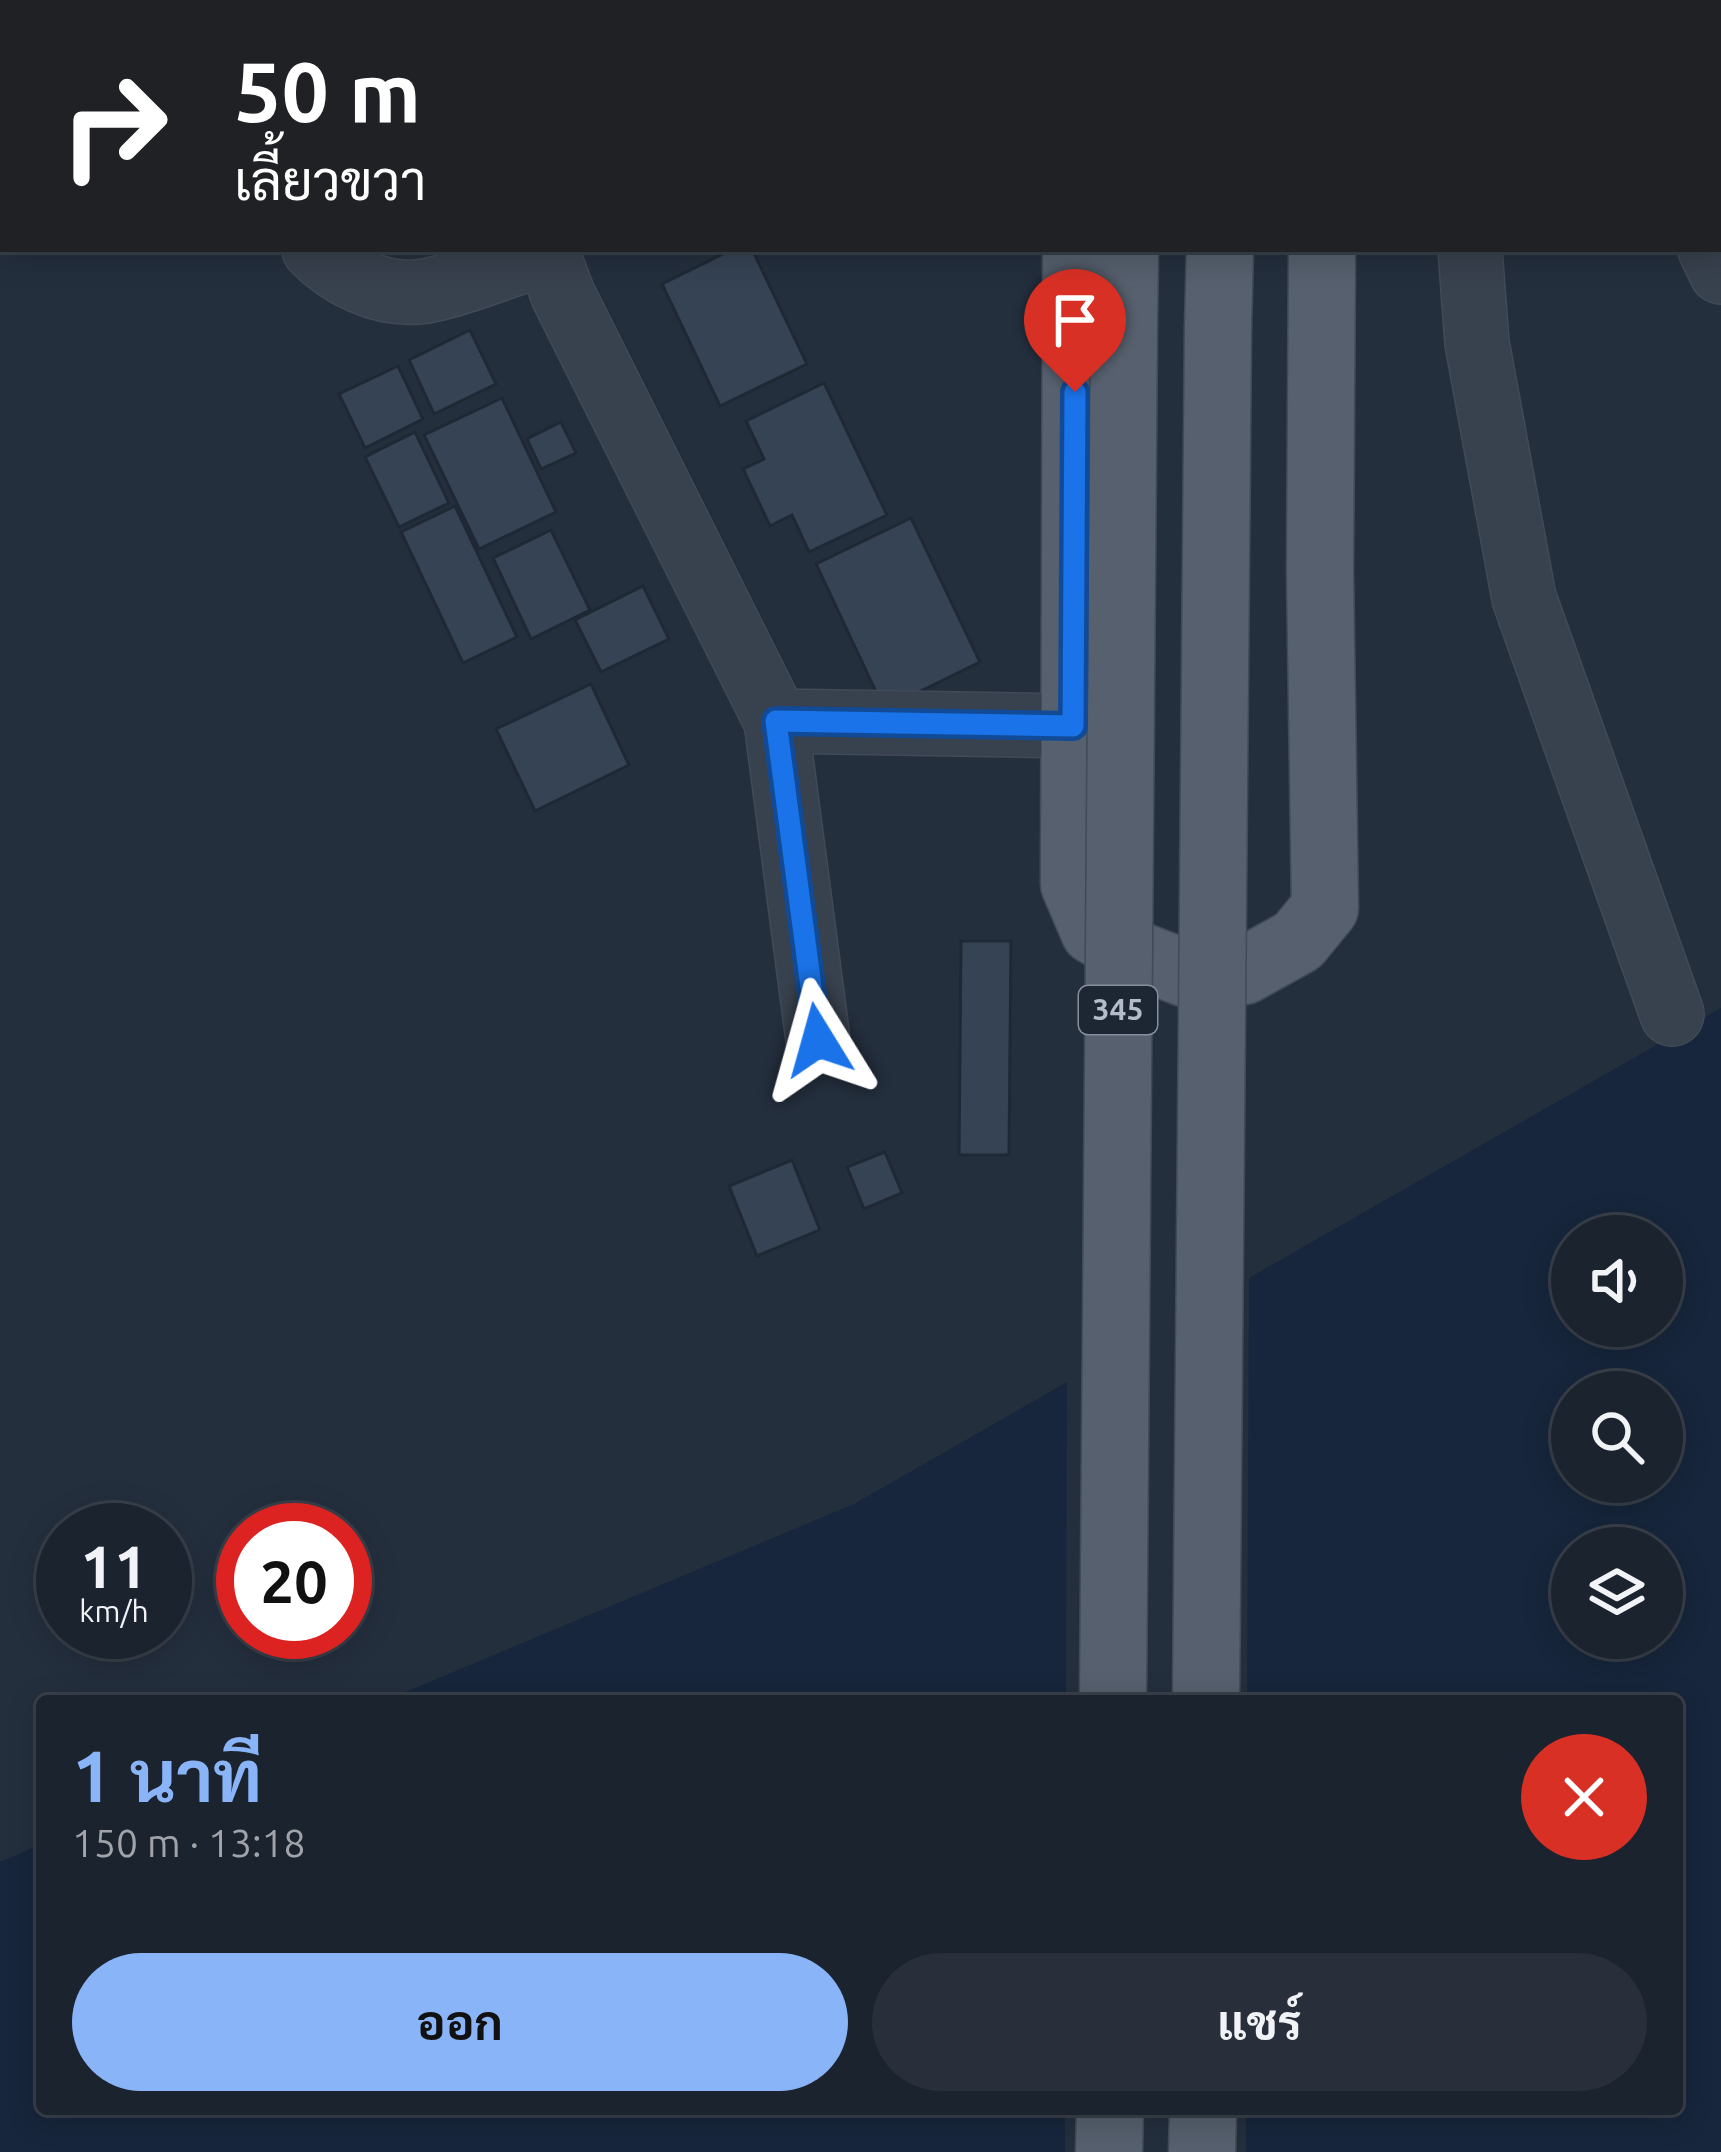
<!DOCTYPE html>
<html lang="th">
<meta charset="utf-8">
<style>
:root{--surface:#1b232e;--page:#282f3a;--text:#f1f3f6;--muted:#a0a4aa;--line:#39404a;--accent:#8ab4f8}
body{margin:0;font-family:Ubuntu,Sarabun,sans-serif;background:var(--page);color:var(--text);height:100vh;display:flex;flex-direction:column;font-size:45px;white-space:nowrap}
*{box-sizing:border-box;margin:0}
p{font-size:39px;color:var(--muted)}
.icon{flex:none;width:66px;height:66px;fill:none;stroke:currentColor;stroke-width:2;stroke-linecap:round;stroke-linejoin:round}
.map{position:relative;flex:1;overflow:hidden}
.details{position:absolute;left:36px;top:1695px;width:1647px;height:420px;display:flex;flex-direction:column;background:var(--surface);border-radius:12px;box-shadow:0 6px 30px #0003,0 0 0 3px var(--line)}
.details>*{flex:none}
.guide{position:absolute;left:0px;top:0px;width:1722px;height:252px;box-shadow:0 6px 30px #0003,0 0 0 3px var(--line);background:#202124;color:#fff;overflow:hidden}
.fabs{position:absolute;left:1551px;top:1215px;display:grid;gap:24px}
.fabs a{display:grid;place-items:center;width:132px;height:132px;border-radius:50%;background:var(--surface);box-shadow:0 6px 30px #0003,0 0 0 3px var(--line);font-size:60px}
.speed{position:absolute;left:36px;top:1503px;display:flex;gap:24px;font-size:60px;font-weight:700;text-align:center}
.speed>*{display:grid;place-content:center;width:156px;height:156px;border-radius:50%;background:var(--surface);box-shadow:0 6px 30px #0003,0 0 0 3px var(--line);line-height:1}
.speed small{font-size:30px;font-weight:400}
.speed .limit{border:18px solid #d22;background:#fff;color:#111}
.pin{position:absolute;display:grid;place-items:center;width:102px;height:102px;color:#fff;margin:-123px -51px;border-radius:50% 50% 50% 0;rotate:-45deg;box-shadow:0 0 12px #0007}
.pin .icon{rotate:45deg}
.me{position:absolute;width:132px;margin:-66px;rotate:352deg;stroke-linejoin:round;filter:drop-shadow(0 0 9px #0008)}
.turn{display:flex;align-items:center;gap:42px;height:252px;padding:0 36px;font-size:54px}
.turn .icon{width:156px;height:156px;stroke-width:2.5}
.turn b{display:block;font-size:84px;line-height:102px}
.round{display:grid;place-items:center;flex:none;width:126px;height:126px;border-radius:63px;background:var(--page)}
.overview{display:flex;align-items:center;justify-content:space-between;height:204px;padding:0 36px}
h1{font-size:72px;font-weight:700;line-height:90px;color:var(--accent)}
.primary-button{display:flex;gap:24px;margin-top:auto;padding:24px 36px}
.primary-button a{flex:1;height:138px;border-radius:72px;background:var(--accent);color:#111;font-size:48px;font-weight:700;line-height:138px;text-align:center}
.primary-button a+a{background:var(--page);color:var(--text)}
.map>svg:first-child{display:block}
.water{fill:#17263c;fill-rule:evenodd}
.pier{fill:#242f3e}
.building{fill:#364354;stroke:#1f2835;stroke-width:3}
.lines{fill:none;stroke-linecap:round;stroke-linejoin:round}
.minor-casing{stroke:#414a57;stroke-width:66}
.major-casing{stroke:#414a57;stroke-width:69}
.minor{stroke:#38414e;stroke-width:63}
.major{stroke:#56606e;stroke-width:66}
.major-bridge-casing{stroke:#414a57;stroke-width:69;stroke-linecap:butt}
.major-bridge{stroke:#56606e;stroke-width:66}
.route-casing{stroke:#114b97;stroke-width:30}
.route{stroke:#1a73e8;stroke-width:21}
.labels{text-anchor:middle;stroke-width:12;stroke-linejoin:round;paint-order:stroke}
.shield{fill:#1d2633;stroke:#878f9c;stroke-width:3}
.shield-label{font-size:30px;font-weight:bold;fill:#b4bcc9}
</style>
<div class="map">
<svg width="1721" height="2152" viewBox="0 0 1721 2152">
<rect width="100%" height="100%" fill="#242f3e"/>
<!-- water -->
<path class="water" d="M1721 1008V2152H0V1862L42 1844V2109H1677V1701H384L854 1504ZM1572 1236H1662V1326H1572ZM1572 1392H1662V1482H1572ZM1572 1548H1662V1638H1572Z"/>
<!-- pier -->
<g class="pier">
<path d="M1249 1272 1247 1701H1066L1067 1375Z"/>
<rect x="1065" y="2109" width="181" height="43"/>
</g>
<!-- building -->
<g class="building">
<path d="M733 249H752L807 364 720 406 662 284Z"/>
<path d="M470 330 496 384 434 414 409 360Z"/>
<path d="M398 366 423 419 365 448 339 394Z"/>
<path d="M824 383 887 515 809 552 792 515 770 526 743 469 764 459 746 421Z"/>
<path d="M502 398 556 512 479 549 424 435Z"/>
<path d="M561 422 576 453 541 469 527 439Z"/>
<path d="M415 432 449 503 399 527 365 457Z"/>
<path d="M455 506 517 637 463 663 401 532Z"/>
<path d="M911 518 980 662 884 709 816 564Z"/>
<path d="M551 530 590 610 531 639 493 558Z"/>
<path d="M643 586 669 639 601 672 575 620Z"/>
<path d="M591 684 629 765 535 811 496 729Z"/>
<path d="M961 941H1011L1009 1155H959Z"/>
<path d="M885 1152 902 1193 864 1209 847 1167Z"/>
<path d="M792 1160 820 1230 757 1256 729 1186Z"/>
</g>
<g class="lines">
<defs>
<g id="minor">
<path d="M604 0 605 3"/>
<path d="M1572 0 1574 3"/>
<path d="M257 3 259 0"/>
<path d="M1482 3V0"/>
<path d="M1663 3 1669 0"/>
<path d="M314 249C339 275 379 295 417 292 447 290 513 263 546 253"/>
<path d="M546 249 563 295 776 721 1073 726"/>
<path d="M1470 249 1477 343 1524 598 1672 1014"/>
<path d="M1710 249 1721 272"/>
<path d="M776 721 818 1040"/>
</g>
<g id="major">
<path d="M1080 3V0"/>
<path d="M1131 3V0"/>
<path d="M1225 3V0"/>
<path d="M1324 3V0"/>
<path d="M1076 249 1074 884 1094 931 1130 952 1195 977 1244 971 1298 941 1325 908 1320 572 1322 249"/>
<path d="M1124 319 1125 249"/>
<path d="M1218 327 1220 249"/>
<path d="M1109 2152 1110 2109"/>
<path d="M1202 2152 1203 2109"/>
</g>
</defs>
<!-- minor casing -->
<use href="#minor" class="minor-casing"/>
<!-- major casing -->
<use href="#major" class="major-casing"/>
<!-- minor -->
<use href="#minor" class="minor"/>
<!-- major -->
<use href="#major" class="major"/>
<defs>
<g id="major-bridge">
<path d="M1113 1701 1124 319"/>
<path d="M1206 1701 1218 327"/>
</g>
</defs>
<!-- major-bridge casing -->
<use href="#major-bridge" class="major-bridge-casing"/>
<!-- major-bridge -->
<use href="#major-bridge" class="major-bridge"/>
</g>
<g class="lines">
<defs>
<path id="route" d="M818 1040 776 721 1073 726 1075 392"/>
</defs>
<!-- route casing -->
<use href="#route" class="route-casing"/>
<!-- route -->
<use href="#route" class="route"/>
</g>
<g class="labels">
<!-- shield labels -->
<rect class="shield" x="1079" y="986" width="78" height="48" rx="9"/>
<g class="shield-label">
<text x="1118" y="1020">345</text>
</g>
</g>
</svg>
<div class="fabs">
<a><svg class="icon" aria-label="sound" viewBox="0 0 24 24"><path d="M4 9h4l5-4v14l-5-4H4zM17 9q2 3 0 6"/></svg></a>
<a><svg class="icon" aria-label="search" viewBox="0 0 24 24"><circle cx="10" cy="10" r="6"/><path d="M15 15l6 6"/></svg></a>
<a><svg class="icon" aria-label="layers" viewBox="0 0 24 24"><path d="M12 4l9 5-9 5-9-5zM3 14l9 5 9-5"/></svg></a>
</div>
<div class="speed"><div>11<small>km/h</small></div><div class="limit">20</div></div>
<div class="pin" style="left:1075px;top:392px;background:#d93025"><svg class="icon" aria-label="arrive" viewBox="0 0 24 24"><path d="M6 21V4h12l-3 4 3 4H6"/></svg></div>
<svg class="me" style="left:818px;top:1040px" viewBox="-20 -20 40 40"><path d="M0-17L14 15 0 8-14 15z" fill="#1a73e8" stroke="#fff" stroke-width="4"/></svg>
<div class="guide">
<div class="turn"><svg class="icon" aria-label="right" viewBox="0 0 24 24"><path d="M7 20v-9h11M14 6l5 5-5 5"/></svg><div><b>50 m</b>เลี้ยวขวา</div></div>
</div>
<section class="details">
<div class="overview"><div><h1>1 นาที</h1><p>150 m · 13:18</p></div><a class="round" style="background:#d93025;color:#fff"><svg class="icon" aria-label="close" viewBox="0 0 24 24"><path d="M6 6l12 12M18 6L6 18"/></svg></a></div>
<div class="primary-button"><a>ออก</a><a>แชร์</a></div>
</section>
</div>
